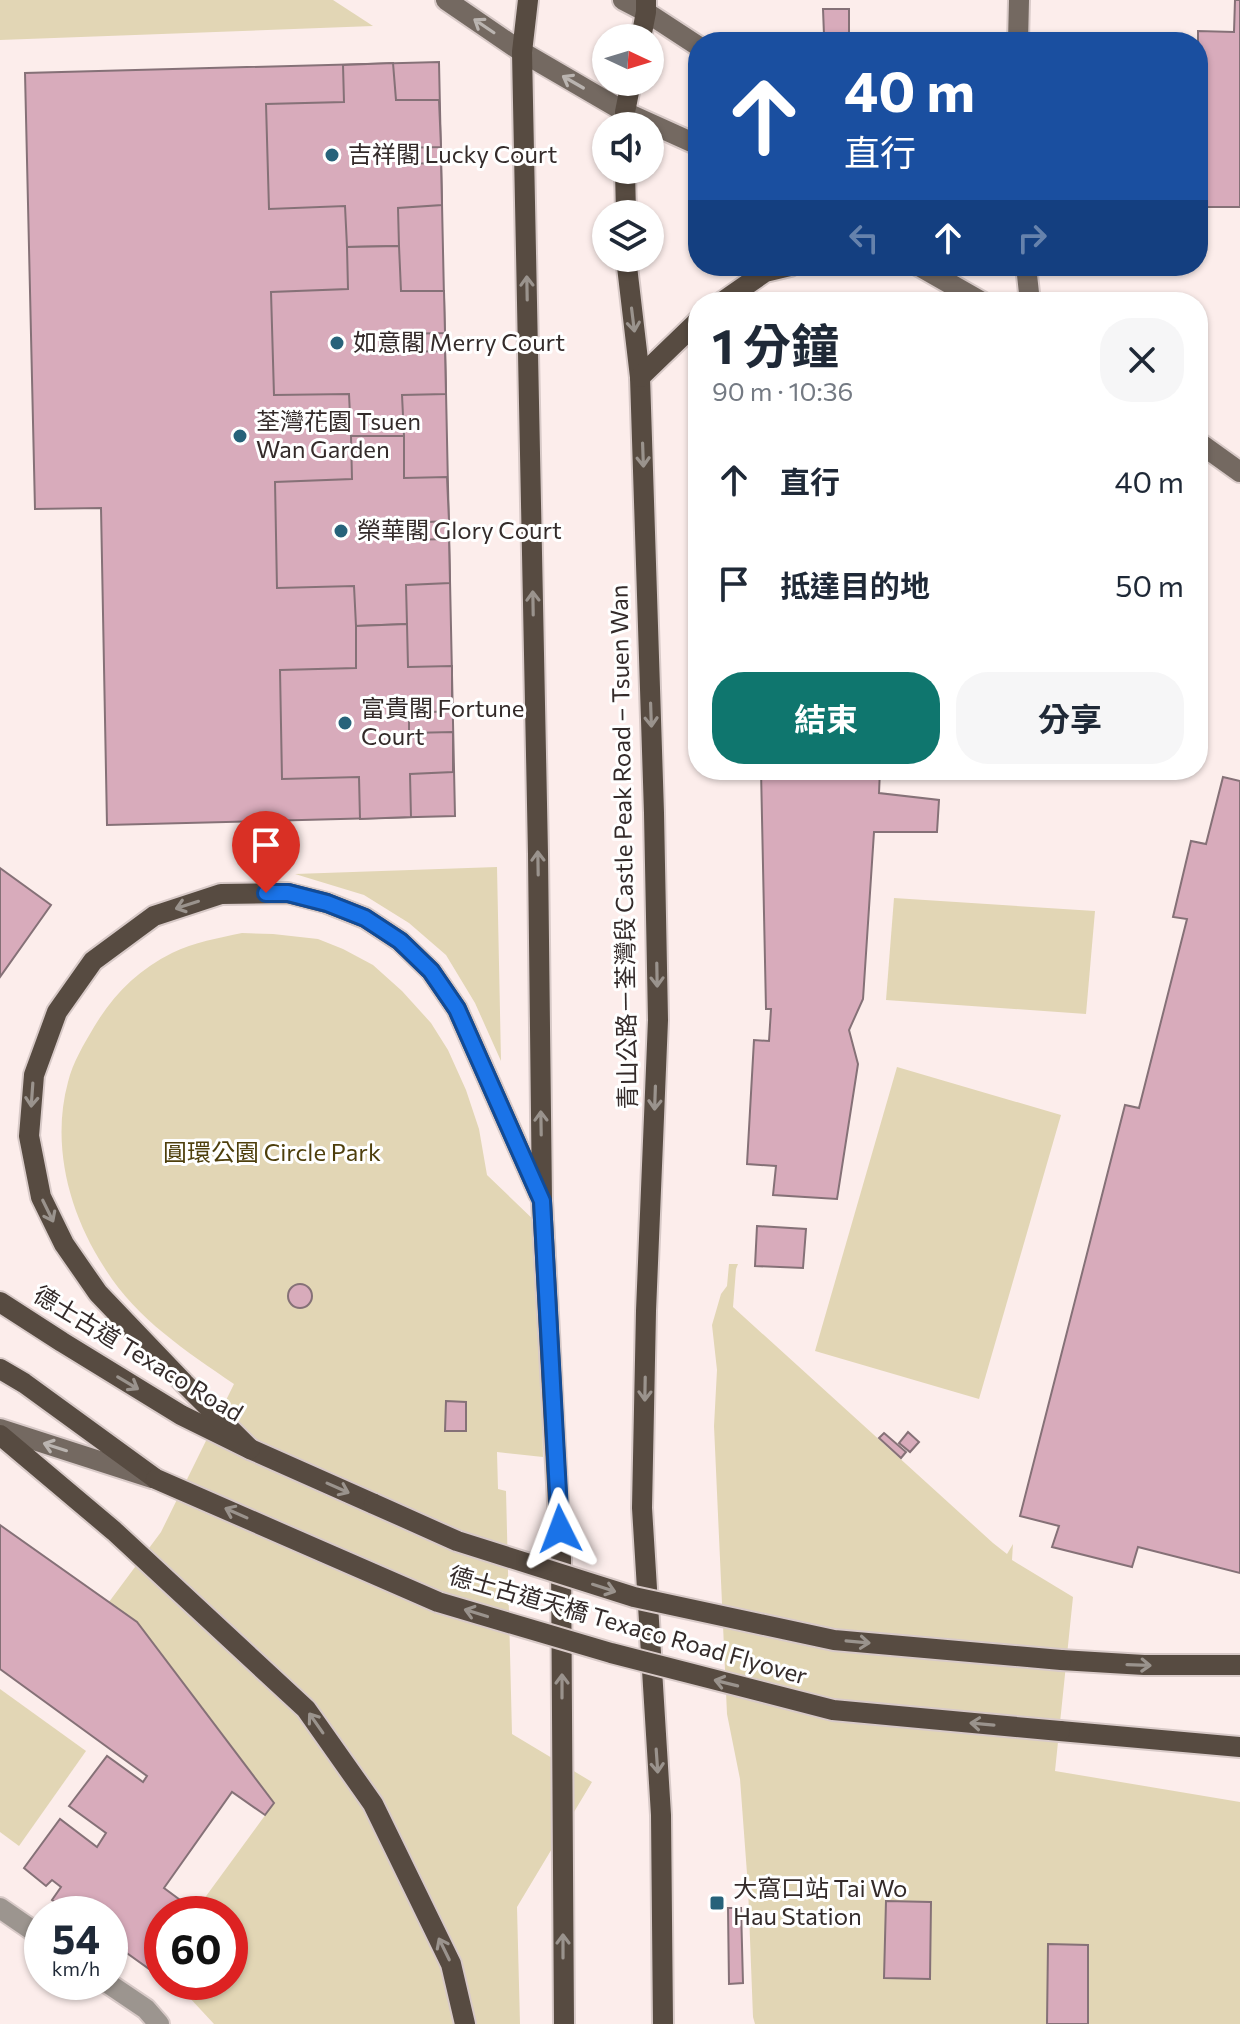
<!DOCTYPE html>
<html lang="zh-TW">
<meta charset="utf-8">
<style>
:root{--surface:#fff;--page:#f6f6f7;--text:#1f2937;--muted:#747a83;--accent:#0f766e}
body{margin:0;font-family:Commissioner,"Noto Sans TC",sans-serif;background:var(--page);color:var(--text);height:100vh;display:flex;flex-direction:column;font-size:30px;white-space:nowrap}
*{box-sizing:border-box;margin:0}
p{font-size:26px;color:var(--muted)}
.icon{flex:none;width:44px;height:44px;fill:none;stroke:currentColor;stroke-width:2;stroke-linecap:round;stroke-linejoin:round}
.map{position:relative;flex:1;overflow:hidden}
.details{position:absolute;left:688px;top:292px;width:520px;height:488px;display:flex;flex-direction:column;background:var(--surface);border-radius:32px;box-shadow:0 2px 6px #0004}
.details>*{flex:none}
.banner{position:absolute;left:688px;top:32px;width:520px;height:244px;border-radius:32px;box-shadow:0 2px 6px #0004;background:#1a4fa0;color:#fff;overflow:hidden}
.needle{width:52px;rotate:94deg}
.controls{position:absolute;left:592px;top:24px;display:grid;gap:16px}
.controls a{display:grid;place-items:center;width:72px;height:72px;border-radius:50%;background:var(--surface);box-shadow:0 2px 6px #0004;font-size:40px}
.speed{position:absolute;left:24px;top:1896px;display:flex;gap:16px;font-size:40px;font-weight:700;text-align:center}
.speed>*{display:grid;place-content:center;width:104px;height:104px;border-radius:50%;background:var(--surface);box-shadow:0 2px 6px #0004;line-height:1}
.speed small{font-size:20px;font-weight:400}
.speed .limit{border:12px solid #d22;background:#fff;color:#111}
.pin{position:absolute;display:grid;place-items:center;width:68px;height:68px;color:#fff;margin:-82px -34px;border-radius:50% 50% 50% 0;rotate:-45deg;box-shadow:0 0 8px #0007}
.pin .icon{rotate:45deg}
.me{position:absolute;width:88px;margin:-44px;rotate:357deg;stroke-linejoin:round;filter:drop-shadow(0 0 6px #0008)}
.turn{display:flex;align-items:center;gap:28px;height:168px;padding:0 24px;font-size:36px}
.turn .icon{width:104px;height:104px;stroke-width:2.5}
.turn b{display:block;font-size:56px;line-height:68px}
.lanes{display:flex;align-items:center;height:76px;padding:0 24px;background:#0003;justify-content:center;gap:40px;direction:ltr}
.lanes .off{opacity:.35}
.round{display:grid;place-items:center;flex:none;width:84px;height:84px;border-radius:32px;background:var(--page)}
.overview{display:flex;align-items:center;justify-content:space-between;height:136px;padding:0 24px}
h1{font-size:48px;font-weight:700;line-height:60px}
.button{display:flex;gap:16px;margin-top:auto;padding:16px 24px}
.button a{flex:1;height:92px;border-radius:32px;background:var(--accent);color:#fff;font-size:32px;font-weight:700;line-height:92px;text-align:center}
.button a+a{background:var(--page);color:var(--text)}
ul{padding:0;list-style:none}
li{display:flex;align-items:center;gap:24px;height:104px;padding:0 24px}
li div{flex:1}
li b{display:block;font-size:30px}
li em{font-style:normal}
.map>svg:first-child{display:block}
.green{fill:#e2d6b5}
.building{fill:#d8abbb;stroke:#857177;stroke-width:2}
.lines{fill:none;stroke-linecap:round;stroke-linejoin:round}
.minor-casing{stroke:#d8cac8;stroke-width:24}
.secondary-casing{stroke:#d8cac8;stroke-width:24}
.primary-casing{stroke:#d8cac8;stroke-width:24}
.minor{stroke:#9c958f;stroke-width:20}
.secondary{stroke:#746961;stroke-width:20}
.primary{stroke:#574b41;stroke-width:20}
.primary-bridge-casing{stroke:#d8cac8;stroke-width:24;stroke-linecap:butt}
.primary-bridge{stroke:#574b41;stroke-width:20}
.oneway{stroke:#bab4b0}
.oneway2{stroke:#9a938d}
.route-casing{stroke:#114b97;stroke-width:20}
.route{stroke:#1a73e8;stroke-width:14}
.poi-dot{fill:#27627a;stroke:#fff;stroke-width:3}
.labels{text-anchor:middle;stroke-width:6;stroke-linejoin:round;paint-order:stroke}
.poi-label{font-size:24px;fill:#342b2a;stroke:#fff;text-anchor:start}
.street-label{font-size:24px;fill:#342b2a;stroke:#fff}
.park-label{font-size:24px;fill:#4e3f0c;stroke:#fff}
</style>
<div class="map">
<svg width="1240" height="2024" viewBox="0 0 1240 2024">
<rect width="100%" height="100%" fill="#fcedeb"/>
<!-- green -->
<g class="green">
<path d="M0 0H333L373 26 0 40Z"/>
<path d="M497 867 501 1061 475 1003 446 955 409 923 364 895 295 874Z"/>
<path d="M894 898 1095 911 1086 1014 886 1000Z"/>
<path d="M242 933 273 934 318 939 343 949 373 965 402 991 431 1023 448 1050 466 1090 479 1129 487 1175 539 1225 543 1457 497 1452 498 1489 506 1491 512 1734 592 1782 517 1907 520 2024H214L188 1996 167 1982H230V1914H193L274 1803 137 1622 109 1602 161 1532 234 1384C186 1351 135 1318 104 1267 69 1213 51 1145 68 1082 73 1062 84 1044 94 1027 113 995 138 970 172 953 194 942 219 938 242 933Z"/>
<path d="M897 1067 1061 1115 979 1399 815 1351Z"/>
<path d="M729 1264H738L736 1269 733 1307 993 1543 1007 1554 1013 1544 1012 1560 1073 1597 1055 1771 1240 1802V2024H755L753 2017 748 1887 740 1779 727 1714 714 1426 717 1370 712 1325 721 1294 727 1286Z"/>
<path d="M0 1689 86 1751 19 1846 0 1832Z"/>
</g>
<!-- building -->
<g class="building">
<path d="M1235 0H1240V207H1198V31L1234 32Z"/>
<path d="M823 9H849V34L824 35Z"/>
<path d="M439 62 455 816 107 825 101 508 35 509 25 73Z"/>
<path d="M393 63 396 100H439L441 147 397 148V164L441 163 442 205 398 208 399 246 347 247 345 206 269 209 266 104 344 102 343 65Z"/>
<path d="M399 246 401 291H444L445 333 401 334 402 352 445 351 446 394 402 395 404 436H351L349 394 274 395 271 292 348 289 347 247Z"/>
<path d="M351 436H404V478L447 477 449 521 405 523 406 540 449 539 450 583 406 585 407 624 356 626 354 586 277 588 275 482 352 479Z"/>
<path d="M407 624 408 667 452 666V711L409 713V733L453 732V772L410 774 411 817 360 819 359 777 282 779 280 670 356 668V626Z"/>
<path d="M761 770H880L879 793 939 800 937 832H874L863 999 849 1030 858 1064 837 1199 773 1195 776 1166 747 1164 754 1040 769 1041 771 1009H766Z"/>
<path d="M1223 777 1240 781V1573L1138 1547 1132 1567 1052 1547 1059 1526 1020 1516 1125 1105 1139 1108 1187 919 1173 917 1191 841 1206 844Z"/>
<path d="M0 868 51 905 0 977Z"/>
<path d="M757 1226 806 1229 803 1268 755 1266Z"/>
<circle cx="300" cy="1296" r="12"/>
<path d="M446 1401 466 1402V1431H445Z"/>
<path d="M908 1432 919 1442 910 1452 899 1443Z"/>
<path d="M884 1433 906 1452 901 1458 879 1438Z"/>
<path d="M0 1525 137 1622 274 1803 265 1815 232 1792 164 1888 195 1911 193 1914H162V1957L152 1971 110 1941V1914H72L52 1900 61 1887 52 1880 46 1886 24 1868 60 1819 97 1847 106 1833 69 1806 107 1756 143 1782 147 1776 0 1669Z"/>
<path d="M886 1901 931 1902 930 1979 884 1978Z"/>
<path d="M728 1908H741L743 1983 729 1984Z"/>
<path d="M1048 1944 1088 1945V2024H1047Z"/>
</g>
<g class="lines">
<defs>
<g id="minor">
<path d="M0 1908 42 1937"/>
<path d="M106 1982 146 2009 159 2024"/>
</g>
<g id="secondary">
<path d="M446 0 522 52 625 112 698 145"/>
<path d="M623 0 646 12 698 46"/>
<path d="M1018 42 1019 0"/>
<path d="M919 266 982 302"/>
<path d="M1026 266 1030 302"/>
<path d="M1198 442 1240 472"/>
<path d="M0 1429 152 1478"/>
</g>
<g id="primary">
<path d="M528 0 522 52 538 854 542 1201 561 1559 564 2024"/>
<path d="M641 38 646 12V0"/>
<path d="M625 126V112L631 82"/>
<path d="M625 170 626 214"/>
<path d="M626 258 640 377 654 813 658 1020 646 1311 642 1508 661 1815 663 2024"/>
<path d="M722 302 765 272 790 266"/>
<path d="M640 377 698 321"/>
<path d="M0 1302 62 1342 181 1415 250 1449 374 1504"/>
<path d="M0 1369 24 1383 156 1479"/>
<path d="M0 1435 114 1531 306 1709 373 1804 451 1964 465 2024"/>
<path d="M250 1449 184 1383 98 1293 64 1244 41 1197 29 1136 34 1075 57 1012 93 961 154 916 221 894 288 893 327 903 365 918 400 941 431 971 457 1009 539 1194"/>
<path d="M1061 1660 1144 1665H1240"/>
<path d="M1060 1731 1240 1747"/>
</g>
</defs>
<!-- minor casing -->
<use href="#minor" class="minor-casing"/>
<!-- secondary casing -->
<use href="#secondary" class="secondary-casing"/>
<!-- primary casing -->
<use href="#primary" class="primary-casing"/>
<!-- minor -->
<use href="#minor" class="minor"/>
<!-- secondary -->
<use href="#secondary" class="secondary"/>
<!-- primary -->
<use href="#primary" class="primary"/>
<defs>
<g id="primary-bridge">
<path d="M156 1479 438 1602 611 1653 833 1710 1060 1731"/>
<path d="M374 1504 457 1541 634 1597 834 1640 1061 1660"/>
</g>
</defs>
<!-- primary-bridge casing -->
<use href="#primary-bridge" class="primary-bridge-casing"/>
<!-- primary-bridge -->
<use href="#primary-bridge" class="primary-bridge"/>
</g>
<!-- one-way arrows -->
<defs><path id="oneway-shaft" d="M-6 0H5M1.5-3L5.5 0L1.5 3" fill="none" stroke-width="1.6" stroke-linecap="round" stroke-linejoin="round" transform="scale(2)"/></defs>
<g class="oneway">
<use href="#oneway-shaft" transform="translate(484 26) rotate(-146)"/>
<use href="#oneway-shaft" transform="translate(573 82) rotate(-150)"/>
<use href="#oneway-shaft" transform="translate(55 1447) rotate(-162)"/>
</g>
<g class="oneway2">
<use href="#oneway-shaft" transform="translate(527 288) rotate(-91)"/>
<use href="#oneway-shaft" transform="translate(633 320) rotate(83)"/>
<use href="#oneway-shaft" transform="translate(643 455) rotate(88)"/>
<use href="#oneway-shaft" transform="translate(533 603) rotate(-91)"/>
<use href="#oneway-shaft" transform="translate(651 715) rotate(88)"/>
<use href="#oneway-shaft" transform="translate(538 863) rotate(-91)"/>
<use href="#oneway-shaft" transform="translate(187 905) rotate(162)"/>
<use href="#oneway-shaft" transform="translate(657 975) rotate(89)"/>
<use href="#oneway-shaft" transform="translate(32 1095) rotate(94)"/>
<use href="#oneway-shaft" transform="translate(655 1098) rotate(92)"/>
<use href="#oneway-shaft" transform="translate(541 1123) rotate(-91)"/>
<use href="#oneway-shaft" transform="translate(48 1211) rotate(64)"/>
<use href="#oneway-shaft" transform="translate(128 1383) rotate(31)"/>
<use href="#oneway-shaft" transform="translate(645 1389) rotate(91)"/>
<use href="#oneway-shaft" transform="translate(338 1488) rotate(24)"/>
<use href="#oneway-shaft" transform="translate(236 1513) rotate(-156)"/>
<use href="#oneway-shaft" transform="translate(604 1588) rotate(18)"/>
<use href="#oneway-shaft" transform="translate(476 1613) rotate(-163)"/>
<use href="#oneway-shaft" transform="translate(858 1642) rotate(5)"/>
<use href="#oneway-shaft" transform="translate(1139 1665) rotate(2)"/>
<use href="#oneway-shaft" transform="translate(726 1683) rotate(-166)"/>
<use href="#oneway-shaft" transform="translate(562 1686) rotate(-90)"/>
<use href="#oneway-shaft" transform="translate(316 1723) rotate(-125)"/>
<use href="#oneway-shaft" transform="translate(982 1724) rotate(-175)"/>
<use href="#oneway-shaft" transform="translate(657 1761) rotate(86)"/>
<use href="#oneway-shaft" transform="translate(563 1946) rotate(-90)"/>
<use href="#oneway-shaft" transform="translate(444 1949) rotate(-116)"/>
</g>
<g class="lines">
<defs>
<path id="route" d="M266 893H288L327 903 365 918 400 941 431 971 457 1009 542 1201 560 1529"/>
</defs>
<!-- route casing -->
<use href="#route" class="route-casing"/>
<!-- route -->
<use href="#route" class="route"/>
</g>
<!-- markers -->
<g class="poi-dot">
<circle cx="332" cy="155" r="8"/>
<circle cx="337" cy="343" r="8"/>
<circle cx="240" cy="436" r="8"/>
<circle cx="341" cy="531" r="8"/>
<circle cx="345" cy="723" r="8"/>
<rect x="709" y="1895" width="16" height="16" rx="4"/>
</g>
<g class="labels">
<!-- poi labels -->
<g class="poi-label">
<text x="348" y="163">吉祥閣 Lucky Court</text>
<text x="353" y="351">如意閣 Merry Court</text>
<text x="256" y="430">荃灣花園 Tsuen<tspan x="256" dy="28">Wan Garden</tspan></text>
<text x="357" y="539">榮華閣 Glory Court</text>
<text x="361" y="717">富貴閣 Fortune<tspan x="361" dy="28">Court</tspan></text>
<text x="733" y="1897">大窩口站 Tai Wo<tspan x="733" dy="28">Hau Station</tspan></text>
</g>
<!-- street labels -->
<g class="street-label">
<text transform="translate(624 847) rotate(-91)" y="8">青山公路－荃灣段 Castle Peak Road – Tsuen Wan</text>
<text transform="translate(138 1354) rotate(31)" y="8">德士古道 Texaco Road</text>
<text transform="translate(628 1626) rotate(16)" y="8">德士古道天橋 Texaco Road Flyover</text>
</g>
<!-- park labels -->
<g class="park-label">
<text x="272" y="1161">圓環公園 Circle Park</text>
</g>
</g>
</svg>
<div class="controls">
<a><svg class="needle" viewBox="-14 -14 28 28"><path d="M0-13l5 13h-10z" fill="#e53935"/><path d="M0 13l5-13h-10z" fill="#747a83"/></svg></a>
<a><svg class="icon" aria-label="sound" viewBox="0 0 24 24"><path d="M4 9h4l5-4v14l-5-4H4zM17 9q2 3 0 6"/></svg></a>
<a><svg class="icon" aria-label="layers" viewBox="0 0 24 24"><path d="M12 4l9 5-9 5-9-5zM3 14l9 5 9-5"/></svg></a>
</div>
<div class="speed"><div>54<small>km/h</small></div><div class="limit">60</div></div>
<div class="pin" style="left:266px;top:893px;background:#d93025"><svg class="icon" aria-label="arrive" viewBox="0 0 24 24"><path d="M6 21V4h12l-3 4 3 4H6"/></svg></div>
<svg class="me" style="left:560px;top:1529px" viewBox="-20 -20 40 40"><path d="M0-17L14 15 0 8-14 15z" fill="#1a73e8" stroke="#fff" stroke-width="4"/></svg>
<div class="banner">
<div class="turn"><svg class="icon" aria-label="ahead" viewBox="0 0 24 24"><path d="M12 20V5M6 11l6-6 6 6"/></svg><div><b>40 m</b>直行</div></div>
<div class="lanes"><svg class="icon off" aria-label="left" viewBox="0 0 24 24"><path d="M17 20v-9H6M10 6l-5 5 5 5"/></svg><svg class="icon" aria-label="ahead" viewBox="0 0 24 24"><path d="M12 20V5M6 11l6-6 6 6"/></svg><svg class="icon off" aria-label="right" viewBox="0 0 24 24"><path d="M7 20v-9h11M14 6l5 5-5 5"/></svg></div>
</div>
<section class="details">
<div class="overview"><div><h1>1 分鐘</h1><p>90 m · 10:36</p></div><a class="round"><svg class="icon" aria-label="close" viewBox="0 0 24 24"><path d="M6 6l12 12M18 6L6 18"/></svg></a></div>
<ul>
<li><svg class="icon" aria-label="ahead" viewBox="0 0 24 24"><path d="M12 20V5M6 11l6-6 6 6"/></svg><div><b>直行</b></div><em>40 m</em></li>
<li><svg class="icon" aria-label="arrive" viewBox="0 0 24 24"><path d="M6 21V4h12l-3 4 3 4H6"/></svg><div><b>抵達目的地</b></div><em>50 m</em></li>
</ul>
<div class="button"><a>結束</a><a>分享</a></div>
</section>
</div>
